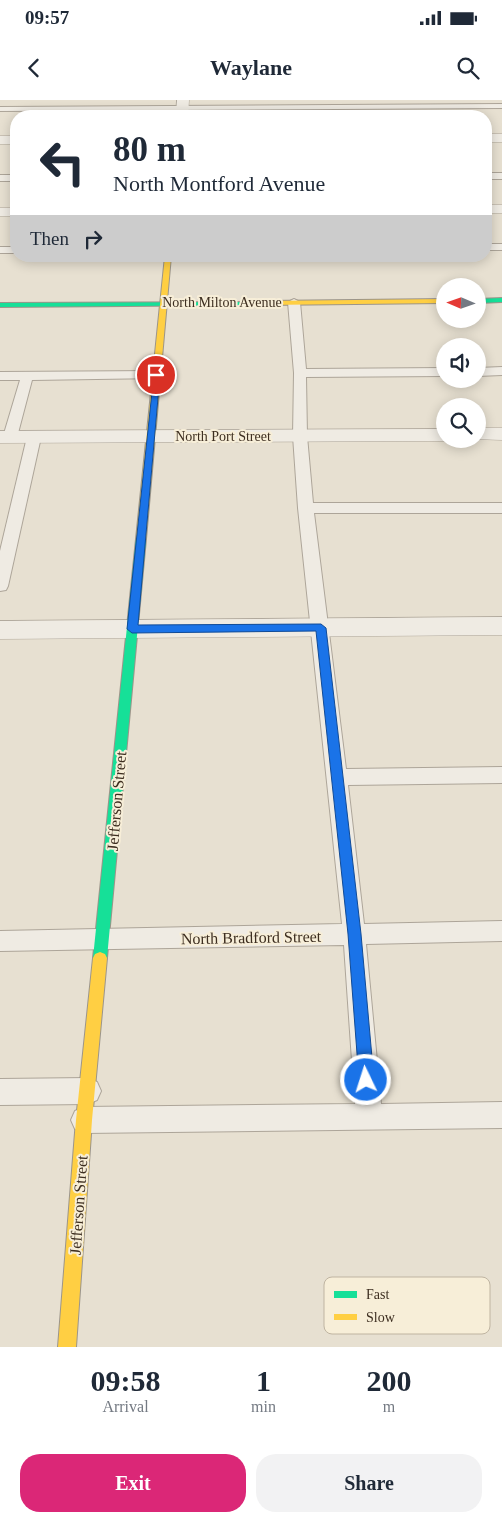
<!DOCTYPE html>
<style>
:root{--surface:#fff;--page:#f2f2f3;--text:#1f2937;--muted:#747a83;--accent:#db2777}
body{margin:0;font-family:Georgia,serif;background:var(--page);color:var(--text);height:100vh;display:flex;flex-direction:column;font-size:19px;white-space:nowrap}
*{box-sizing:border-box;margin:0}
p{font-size:16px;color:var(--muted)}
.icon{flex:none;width:28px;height:28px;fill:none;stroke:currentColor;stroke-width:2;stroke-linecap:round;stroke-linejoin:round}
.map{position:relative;height:1247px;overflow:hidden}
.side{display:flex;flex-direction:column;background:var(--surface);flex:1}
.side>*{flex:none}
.hud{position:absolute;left:10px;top:10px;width:482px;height:152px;border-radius:20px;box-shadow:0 2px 12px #0003;background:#fff;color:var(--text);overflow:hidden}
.needle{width:32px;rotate:272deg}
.buttons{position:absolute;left:436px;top:178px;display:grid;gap:10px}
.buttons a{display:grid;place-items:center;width:50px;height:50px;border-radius:50%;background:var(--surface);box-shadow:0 2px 12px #0003;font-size:25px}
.pin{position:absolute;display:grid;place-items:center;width:42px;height:42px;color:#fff;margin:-21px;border:2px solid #fff;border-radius:50%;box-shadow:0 1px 5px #0007}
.me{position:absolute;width:55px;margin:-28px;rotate:356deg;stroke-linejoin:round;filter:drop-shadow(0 0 4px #0008)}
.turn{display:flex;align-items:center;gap:18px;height:105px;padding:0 20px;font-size:22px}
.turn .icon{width:65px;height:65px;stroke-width:2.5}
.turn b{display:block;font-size:35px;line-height:42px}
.then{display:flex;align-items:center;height:48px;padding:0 20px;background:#0003;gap:10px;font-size:19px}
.eta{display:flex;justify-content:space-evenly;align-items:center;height:85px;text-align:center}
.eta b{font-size:30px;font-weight:700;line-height:35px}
.cta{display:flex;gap:10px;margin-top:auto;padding:10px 20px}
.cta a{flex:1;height:58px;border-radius:20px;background:var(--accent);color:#fff;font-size:20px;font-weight:700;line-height:58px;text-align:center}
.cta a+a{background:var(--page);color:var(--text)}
.status{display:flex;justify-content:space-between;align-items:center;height:35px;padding:0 25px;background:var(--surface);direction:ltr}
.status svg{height:14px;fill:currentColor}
header{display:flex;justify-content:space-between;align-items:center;height:65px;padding:0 20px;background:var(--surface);font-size:22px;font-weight:700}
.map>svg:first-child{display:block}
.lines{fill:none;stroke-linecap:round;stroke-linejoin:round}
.lane-casing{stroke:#ada599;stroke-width:2}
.street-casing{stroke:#ada599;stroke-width:1}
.fast-casing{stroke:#9c958a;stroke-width:2}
.slow-casing{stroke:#9c958a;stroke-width:2}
.lane{fill:#efebe3;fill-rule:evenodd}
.street{fill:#efebe3;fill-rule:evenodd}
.fast{fill:#16e098;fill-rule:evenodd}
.slow{fill:#ffcf43;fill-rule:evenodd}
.route{fill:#1a73e8;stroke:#114b97}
.labels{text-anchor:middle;stroke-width:4;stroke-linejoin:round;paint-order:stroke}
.far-street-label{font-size:14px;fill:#3d2e20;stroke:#f7eed8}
.street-label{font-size:16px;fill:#3d2e20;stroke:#f7eed8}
.key{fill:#f7eed8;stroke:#bfb4a1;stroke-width:1}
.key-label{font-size:14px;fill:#3d2e20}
</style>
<div class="status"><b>09:57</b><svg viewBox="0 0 49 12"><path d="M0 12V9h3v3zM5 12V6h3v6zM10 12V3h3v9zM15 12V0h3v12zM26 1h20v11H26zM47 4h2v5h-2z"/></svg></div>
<header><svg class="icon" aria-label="back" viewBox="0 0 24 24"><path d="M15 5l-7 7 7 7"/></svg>Waylane<svg class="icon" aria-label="search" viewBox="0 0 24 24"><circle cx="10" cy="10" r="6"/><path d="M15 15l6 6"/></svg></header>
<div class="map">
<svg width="502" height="1247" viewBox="0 0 502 1247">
<rect width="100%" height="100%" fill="#e7e0d1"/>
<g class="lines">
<defs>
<g id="lane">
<path d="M502 4V8L0 11V7Z"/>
<rect x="486" y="73" width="16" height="6"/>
<rect x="0" y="75" width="16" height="6"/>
<rect x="486" y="144" width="16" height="6"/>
<rect x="0" y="147" width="16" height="6"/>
<path d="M294 199 300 202 306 269 445 268V276L306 277 307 336 313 403H502V413H314L346 669 502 667V683L348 685 364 824 502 821V841L366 844 381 1004 502 1002V1028L84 1033 75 1029 71 1020 75 1011 84 1007 355 1004 344 845 0 851V831L342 824 298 408 293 336 294 273 288 202Z"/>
<path d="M502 267V275L478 276V268Z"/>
<path d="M156 271 161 272 162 275 161 278 32 280 17 337 10 341 3 337 20 280H0V272Z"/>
<path d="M34 333 41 337 8 486 6 490 0 491V451L27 337Z"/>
<path d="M88 978 97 982 101 991 97 1000 88 1004 0 1005V979Z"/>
</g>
<g id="street">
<path d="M177 0H189L188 16H176Z"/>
<rect x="486" y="34" width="16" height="8"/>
<rect x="0" y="36" width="16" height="8"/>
<rect x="486" y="105" width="16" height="8"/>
<rect x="0" y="108" width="16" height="8"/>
<path d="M478 328H502V340L473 339H478Z"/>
<path d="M445 329V339H452L445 341 0 343V331Z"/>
<path d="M502 517V535L0 539V521Z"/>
</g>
<g id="fast">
<path d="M502 198V202L478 203V199Z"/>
<path d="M267 202 268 203 265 205 0 207V203Z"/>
<path d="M141 436 146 439 107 858 105 862 100 864 95 862 93 858 136 439Z"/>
</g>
<g id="slow">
<path d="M165 156H171L146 439 141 442 136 439Z"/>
<path d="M445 199V203L265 205 262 203 265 201Z"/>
<path d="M100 852 105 854 107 858 92 1020 76 1247H58L76 1020 93 858 95 854Z"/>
</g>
</defs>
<!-- lane casing -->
<use href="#lane" class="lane-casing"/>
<!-- street casing -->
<use href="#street" class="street-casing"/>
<!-- fast casing -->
<use href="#fast" class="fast-casing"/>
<!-- slow casing -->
<use href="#slow" class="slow-casing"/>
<!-- lane -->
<use href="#lane" class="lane"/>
<!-- street -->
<use href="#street" class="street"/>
<!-- fast -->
<use href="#fast" class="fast"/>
<!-- slow -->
<use href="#slow" class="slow"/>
</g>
<!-- route -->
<path class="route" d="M154 273 160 275 138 525 321 524 326 528 361 834 374 980 371 985 366 988 361 985 359 980 348 834 316 531 132 533 127 529Z"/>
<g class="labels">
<!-- far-street labels -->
<g class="far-street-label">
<text x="222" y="207">North Milton Avenue</text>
<text x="223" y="341">North Port Street</text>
</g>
<!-- street labels -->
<g class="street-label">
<text transform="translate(116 701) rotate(-85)" y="6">Jefferson Street</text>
<text transform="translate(251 837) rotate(-1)" y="6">North Bradford Street</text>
<text transform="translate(78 1105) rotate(-86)" y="6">Jefferson Street</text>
</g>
</g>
<!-- legend -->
<rect x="324" y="1177" width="166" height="57" rx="8" class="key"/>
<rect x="334" y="1191" width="23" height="7" fill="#16e098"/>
<rect x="334" y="1214" width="23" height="6" fill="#ffcf43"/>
<g class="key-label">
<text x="366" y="1199">Fast</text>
<text x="366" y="1222">Slow</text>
</g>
</svg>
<div class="buttons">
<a><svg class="needle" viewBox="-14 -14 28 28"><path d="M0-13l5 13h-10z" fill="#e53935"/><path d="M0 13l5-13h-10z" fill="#747a83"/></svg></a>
<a><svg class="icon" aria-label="sound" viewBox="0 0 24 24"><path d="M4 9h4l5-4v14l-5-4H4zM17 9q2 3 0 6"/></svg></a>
<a><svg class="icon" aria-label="search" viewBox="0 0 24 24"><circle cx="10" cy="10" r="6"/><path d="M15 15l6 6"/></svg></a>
</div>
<div class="pin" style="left:156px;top:275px;background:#d93025"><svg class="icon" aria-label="arrive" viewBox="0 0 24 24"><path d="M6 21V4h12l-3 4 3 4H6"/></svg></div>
<svg class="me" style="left:366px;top:980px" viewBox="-20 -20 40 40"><circle r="17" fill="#1a73e8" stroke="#fff" stroke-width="3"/><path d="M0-11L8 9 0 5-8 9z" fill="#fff"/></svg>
<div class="hud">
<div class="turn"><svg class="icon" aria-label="left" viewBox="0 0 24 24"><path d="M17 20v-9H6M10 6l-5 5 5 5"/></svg><div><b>80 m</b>North Montford Avenue</div></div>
<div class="then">Then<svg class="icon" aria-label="right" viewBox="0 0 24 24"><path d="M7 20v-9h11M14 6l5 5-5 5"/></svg></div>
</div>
</div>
<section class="side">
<div class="eta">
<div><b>09:58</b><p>Arrival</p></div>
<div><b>1</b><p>min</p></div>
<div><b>200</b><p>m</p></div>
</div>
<div class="cta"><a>Exit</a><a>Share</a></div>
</section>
